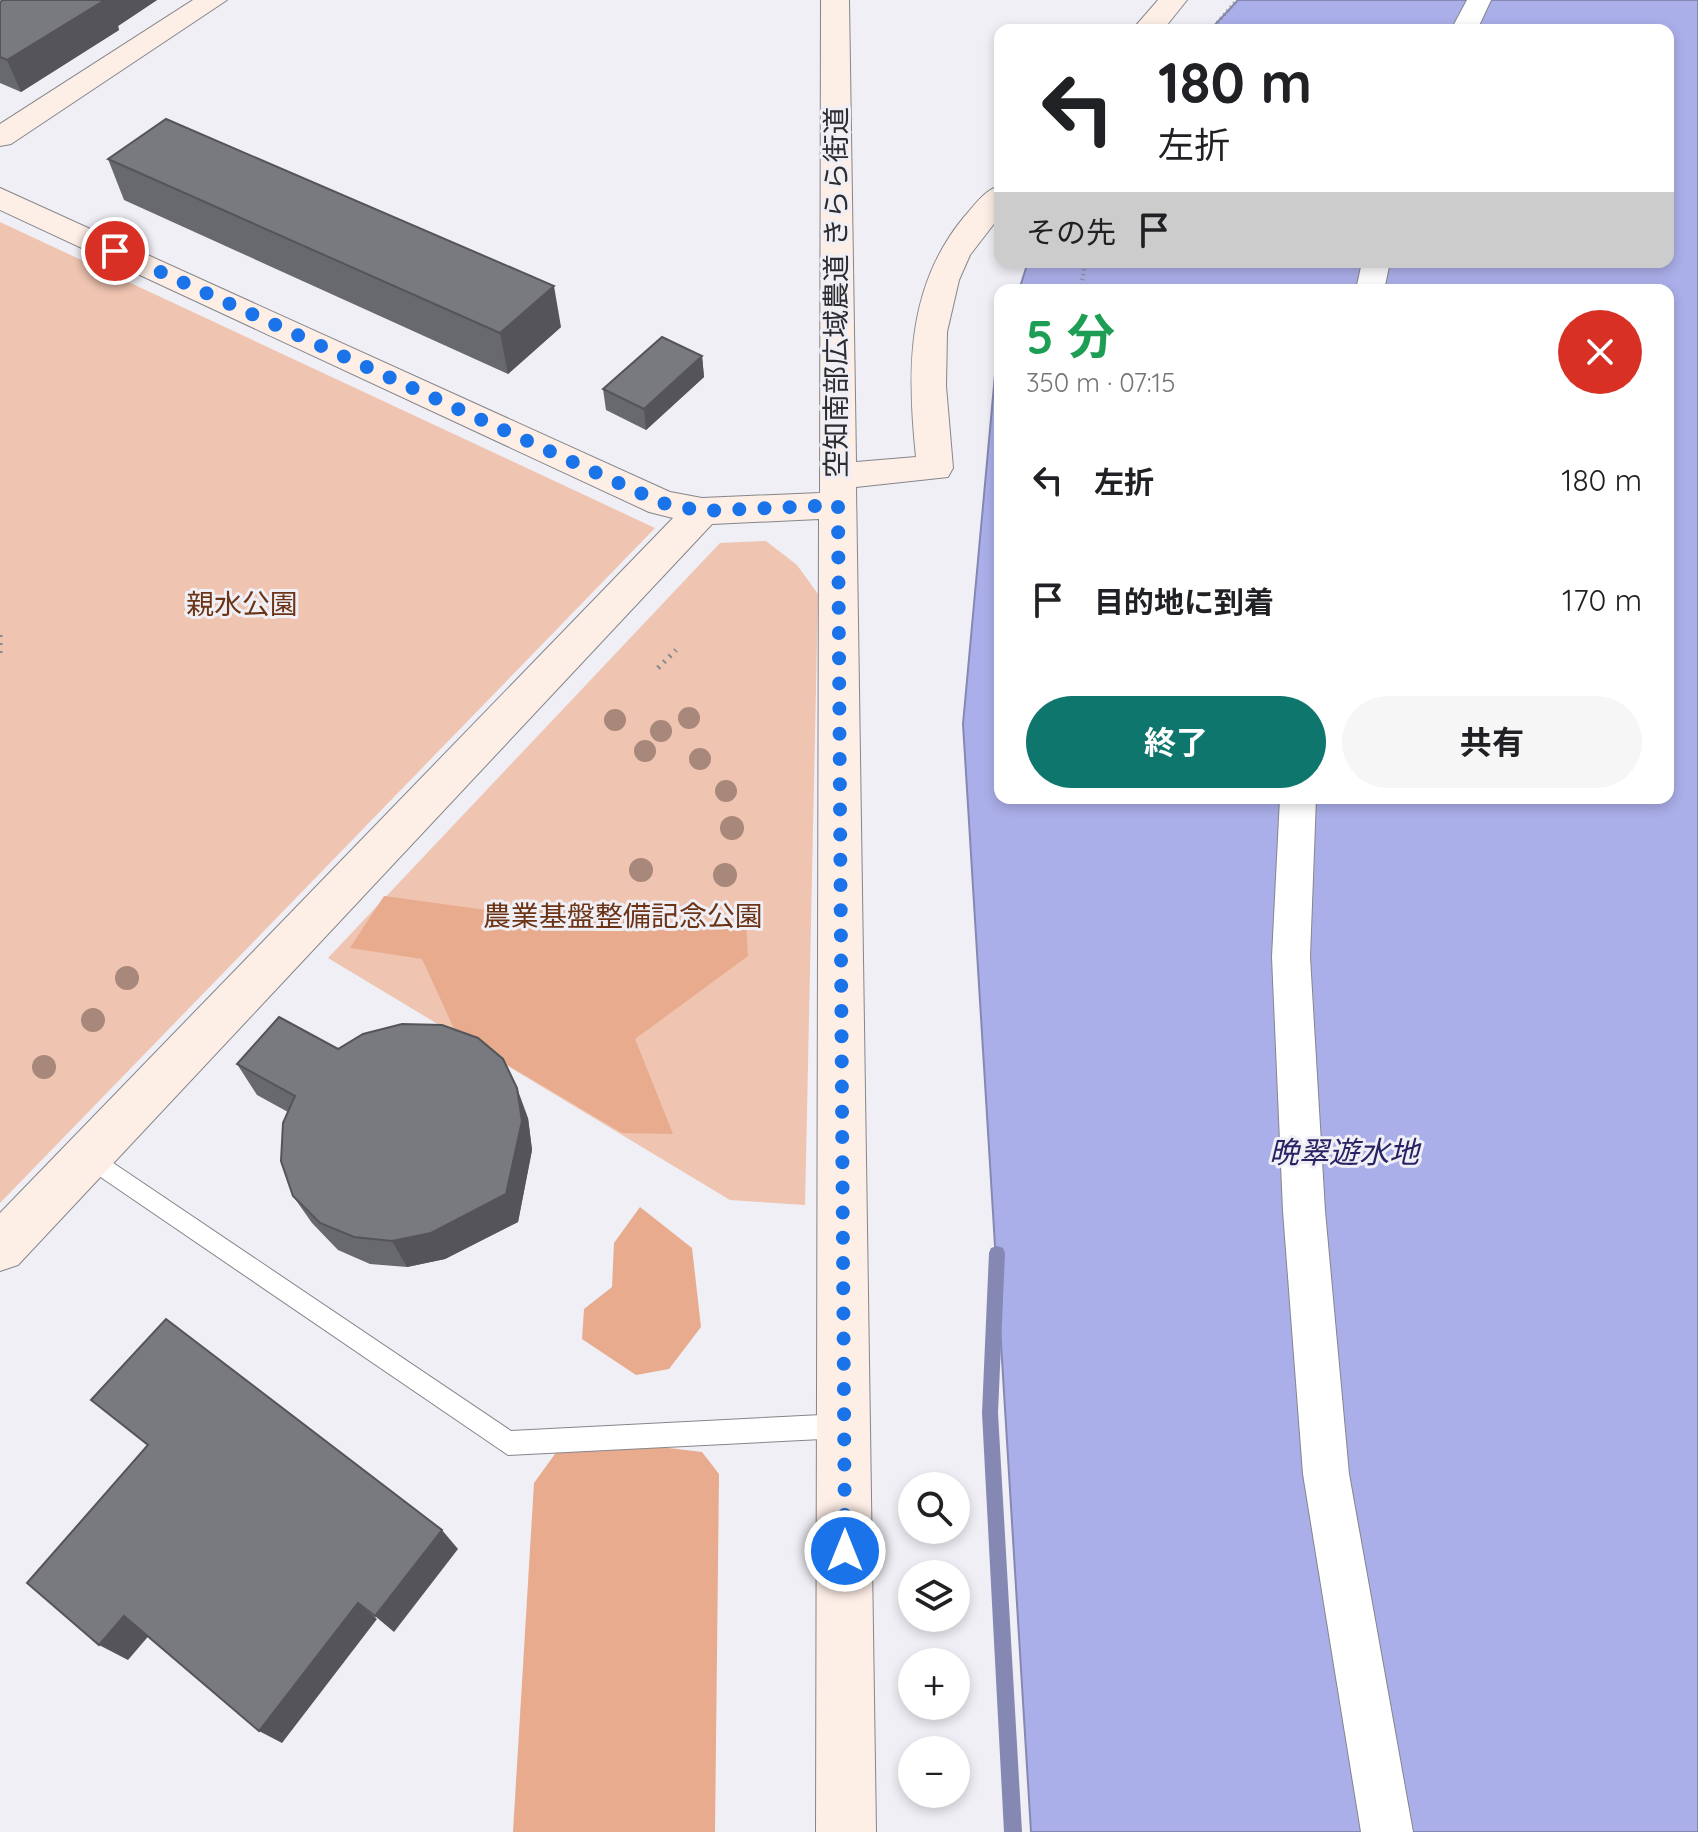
<!DOCTYPE html>
<html lang="ja">
<meta charset="utf-8">
<style>
:root{--surface:#fff;--page:#f6f6f6;--text:#202124;--muted:#757577;--accent:#0f766e}
body{margin:0;font-family:Quicksand,"Noto Sans JP",sans-serif;background:var(--page);color:var(--text);height:100vh;display:flex;flex-direction:column;font-size:30px;white-space:nowrap}
*{box-sizing:border-box;margin:0}
p{font-size:26px;color:var(--muted)}
.icon{flex:none;width:44px;height:44px;fill:none;stroke:currentColor;stroke-width:2;stroke-linecap:round;stroke-linejoin:round}
.map{position:relative;flex:1;overflow:hidden}
.sheet{position:absolute;left:994px;top:284px;width:680px;height:520px;display:flex;flex-direction:column;background:var(--surface);border-radius:16px;box-shadow:0 4px 12px #0003}
.sheet>*{flex:none}
.top-card{position:absolute;left:994px;top:24px;width:680px;height:244px;border-radius:16px;box-shadow:0 4px 12px #0003;background:#fff;color:var(--text);overflow:hidden}
.controls{position:absolute;left:898px;top:1472px;display:grid;gap:16px}
.controls a{display:grid;place-items:center;width:72px;height:72px;border-radius:50%;background:var(--surface);box-shadow:0 4px 12px #0003;font-size:40px}
.pin{position:absolute;display:grid;place-items:center;width:68px;height:68px;color:#fff;margin:-34px;border:4px solid #fff;border-radius:50%;box-shadow:0 2px 8px #0007}
.me{position:absolute;width:88px;margin:-44px;rotate:0deg;stroke-linejoin:round;filter:drop-shadow(0 0 6px #0008)}
.turn{display:flex;align-items:center;gap:28px;height:168px;padding:0 32px;font-size:36px}
.turn .icon{width:104px;height:104px;stroke-width:2.5}
.turn b{display:block;font-size:56px;line-height:68px}
.then{display:flex;align-items:center;height:76px;padding:0 32px;background:#0003;gap:16px;font-size:30px}
.round{display:grid;place-items:center;flex:none;width:84px;height:84px;border-radius:42px;background:var(--page)}
.summary{display:flex;align-items:center;justify-content:space-between;height:136px;padding:0 32px}
h1{font-size:48px;font-weight:700;line-height:60px;color:#1e9e55}
.button{display:flex;gap:16px;margin-top:auto;padding:16px 32px}
.button a{flex:1;height:92px;border-radius:48px;background:var(--accent);color:#fff;font-size:32px;font-weight:700;line-height:92px;text-align:center}
.button a+a{background:var(--page);color:var(--text)}
ul{padding:0;list-style:none}
li{display:flex;align-items:center;gap:24px;height:120px;padding:0 32px}
li div{flex:1}
li b{display:block;font-size:30px}
li em{font-style:normal}
.map>svg:first-child{display:block}
.green{fill:#efc4b0}
.forest{fill:#e8ab8e}
.water{fill:#abafe9;stroke:#8588b2;stroke-width:2}
.lines{fill:none;stroke-linecap:round;stroke-linejoin:round}
.stream{fill:#8588b2;fill-rule:evenodd}
.lane-casing{stroke:#85868b;stroke-width:2}
.street-casing{stroke:#85868b;stroke-width:2}
.secondary-casing{stroke:#85868b;stroke-width:2}
.path-far1{stroke:#89898d;stroke-width:4;stroke-dasharray:1 4;stroke-linecap:butt}
.path{stroke:#89898d;stroke-width:5;stroke-dasharray:2 6;stroke-linecap:butt}
.lane{fill:#fff;fill-rule:evenodd}
.street{fill:#fff;fill-rule:evenodd}
.secondary{fill:#fdeee6;fill-rule:evenodd}
.tree{fill:#a7887a}
.wall{fill:#68696d}
.shaded-wall{fill:#555559}
.building{fill:#797a7f;stroke:#555559;stroke-width:2}
.route{stroke:#1a73e8;stroke-width:14;stroke-dasharray:0 25.2}
.labels{text-anchor:middle;stroke-width:6;stroke-linejoin:round;paint-order:stroke}
.street-label{font-size:28px;fill:#2d2d30;stroke:#efeff5}
.park-label{font-size:28px;fill:#6c3416;stroke:#efeff5}
.water-label{font-size:30px;font-style:italic;fill:#282365;stroke:#efeff5}
</style>
<div class="map">
<svg width="1698" height="1832" viewBox="0 0 1698 1832">
<rect width="100%" height="100%" fill="#efeff5"/>
<!-- green -->
<g class="green">
<path d="M0 222 655 528 0 1203Z"/>
<path d="M766 541 797 565 818 594 805 1205 730 1200 328 958 720 543Z"/>
</g>
<!-- forest -->
<g class="forest">
<path d="M384 896 501 912 550 903 666 928 746 922 748 956 635 1039 673 1134 622 1133 457 1035 422 959 350 948Z"/>
<path d="M640 1207 692 1248 701 1327 669 1369 636 1375 582 1339 584 1309 612 1287 614 1243Z"/>
<path d="M568 1436 702 1452 719 1474 715 1832H513L534 1483Z"/>
</g>
<!-- water -->
<path class="water" d="M1238 0H1698V1832H1031L963 724 996 364 1000 350V798H1668V290H1019L1028 262H1668V30H1210Z"/>
<g class="lines">
<!-- stream -->
<path class="stream" d="M997 1246 1003 1248 1005 1253 998 1413 1022 1832H1004L982 1413 989 1253 991 1248Z"/>
<defs>
<path id="lane" d="M88 1146 511 1431 842 1414 850 1418 854 1426 850 1434 842 1438 508 1455 80 1163 77 1156 80 1149Z"/>
<g id="street">
<path d="M1467 0H1491L1477 30H1451Z"/>
<path d="M1362 262H1390L1384 290H1356Z"/>
<path d="M1280 798H1316L1310 957 1325 1211 1349 1474 1413 1832H1361L1303 1474 1283 1211 1272 957Z"/>
</g>
<g id="secondary">
<path d="M193 0H227L11 144 0 146V124Z"/>
<path d="M821 0H849L856 462 916 457C907 372 906 287 964 217 975 205 984 190 1000 186V216L970 255 959 280 947 332 946 386 953 468 948 477 856 487 876 1832H816L819 519 712 524 18 1265 0 1271V1213L673 518 649 512 0 210V188L670 492 702 498 820 493Z"/>
<path d="M1158 0H1187L1163 30H1132Z"/>
</g>
</defs>
<!-- lane casing -->
<use href="#lane" class="lane-casing"/>
<!-- street casing -->
<use href="#street" class="street-casing"/>
<!-- secondary casing -->
<use href="#secondary" class="secondary-casing"/>
<!-- path-far1 -->
<g class="path-far1">
<path d="M1211 30 1237 0"/>
<path d="M1081 290 1085 262"/>
</g>
<!-- path -->
<g class="path">
<path d="M0 635V658"/>
<path d="M658 668 676 650"/>
</g>
<!-- lane -->
<use href="#lane" class="lane"/>
<!-- street -->
<use href="#street" class="street"/>
<!-- secondary -->
<use href="#secondary" class="secondary"/>
</g>
<!-- trees -->
<g class="tree">
<circle cx="689" cy="718" r="11"/>
<circle cx="615" cy="720" r="11"/>
<circle cx="661" cy="731" r="11"/>
<circle cx="645" cy="751" r="11"/>
<circle cx="700" cy="759" r="11"/>
<circle cx="726" cy="791" r="11"/>
<circle cx="732" cy="828" r="12"/>
<circle cx="641" cy="870" r="12"/>
<circle cx="725" cy="875" r="12"/>
<circle cx="127" cy="978" r="12"/>
<circle cx="93" cy="1020" r="12"/>
<circle cx="44" cy="1067" r="12"/>
</g>
<!-- wall -->
<g class="wall">
<path d="M3 0H157L118 26 119 30 21 92 0 83V2Z"/>
<path d="M108 159 561 327 508 374 124 200Z"/>
<path d="M702 356 704 377 646 430 606 410 603 389Z"/>
<path d="M338 1049 528 1118 532 1150 518 1222 445 1259 407 1267 370 1264 338 1250 312 1223 293 1196 288 1112 257 1095 237 1064Z"/>
</g>
<!-- shaded-wall -->
<g class="shaded-wall">
<path d="M104 0H157L118 26 119 30 21 92 7 60Z"/>
<path d="M554 286 561 327 508 374 500 333Z"/>
<path d="M702 356 704 377 646 430 644 409Z"/>
<path d="M517 1088 528 1118 532 1150 518 1222 445 1259 407 1267 392 1241Z"/>
<path d="M442 1530 458 1549 394 1632 375 1616Z"/>
<path d="M358 1603 377 1619 282 1743 259 1731Z"/>
<path d="M124 1616 152 1632 128 1660 99 1645Z"/>
</g>
<!-- building -->
<g class="building">
<path d="M3 0H105L7 60 0 57V2Z"/>
<path d="M166 119 554 286 500 333 108 159Z"/>
<path d="M662 337 702 356 644 409 603 389Z"/>
<path d="M279 1017 338 1049 363 1034 402 1024 442 1025 478 1038 503 1059 517 1088 522 1121 506 1194 431 1233 392 1241 354 1237 320 1223 293 1196 281 1161 283 1123 295 1096 237 1064Z"/>
<path d="M166 1319 442 1530 375 1616 358 1603 259 1731 124 1616 99 1645 27 1583 148 1445 91 1400Z"/>
</g>
<g class="lines">
<!-- route -->
<path class="route" d="M115 251 662 503 702 511 838 505 845 1551"/>
</g>
<g class="labels">
<!-- street labels -->
<g class="street-label">
<text transform="translate(836 292) rotate(-90)" y="10">空知南部広域農道 きらら街道</text>
</g>
<!-- park labels -->
<g class="park-label">
<text x="242" y="614">親水公園</text>
<text x="623" y="926">農業基盤整備記念公園</text>
</g>
<!-- water labels -->
<g class="water-label">
<text x="1344" y="1163">晩翠遊水地</text>
</g>
</g>
</svg>
<div class="controls">
<a><svg class="icon" aria-label="search" viewBox="0 0 24 24"><circle cx="10" cy="10" r="6"/><path d="M15 15l6 6"/></svg></a>
<a><svg class="icon" aria-label="layers" viewBox="0 0 24 24"><path d="M12 4l9 5-9 5-9-5zM3 14l9 5 9-5"/></svg></a>
<a>+</a>
<a>−</a>
</div>
<div class="pin" style="left:115px;top:251px;background:#d93025"><svg class="icon" aria-label="arrive" viewBox="0 0 24 24"><path d="M6 21V4h12l-3 4 3 4H6"/></svg></div>
<svg class="me" style="left:845px;top:1551px" viewBox="-20 -20 40 40"><circle r="17" fill="#1a73e8" stroke="#fff" stroke-width="3"/><path d="M0-11L8 9 0 5-8 9z" fill="#fff"/></svg>
<div class="top-card">
<div class="turn"><svg class="icon" aria-label="left" viewBox="0 0 24 24"><path d="M17 20v-9H6M10 6l-5 5 5 5"/></svg><div><b>180 m</b>左折</div></div>
<div class="then">その先<svg class="icon" aria-label="arrive" viewBox="0 0 24 24"><path d="M6 21V4h12l-3 4 3 4H6"/></svg></div>
</div>
<section class="sheet">
<div class="summary"><div><h1>5 分</h1><p>350 m · 07:15</p></div><a class="round" style="background:#d93025;color:#fff"><svg class="icon" aria-label="close" viewBox="0 0 24 24"><path d="M6 6l12 12M18 6L6 18"/></svg></a></div>
<ul>
<li><svg class="icon" aria-label="left" viewBox="0 0 24 24"><path d="M17 20v-9H6M10 6l-5 5 5 5"/></svg><div><b>左折</b></div><em>180 m</em></li>
<li><svg class="icon" aria-label="arrive" viewBox="0 0 24 24"><path d="M6 21V4h12l-3 4 3 4H6"/></svg><div><b>目的地に到着</b></div><em>170 m</em></li>
</ul>
<div class="button"><a>終了</a><a>共有</a></div>
</section>
</div>
